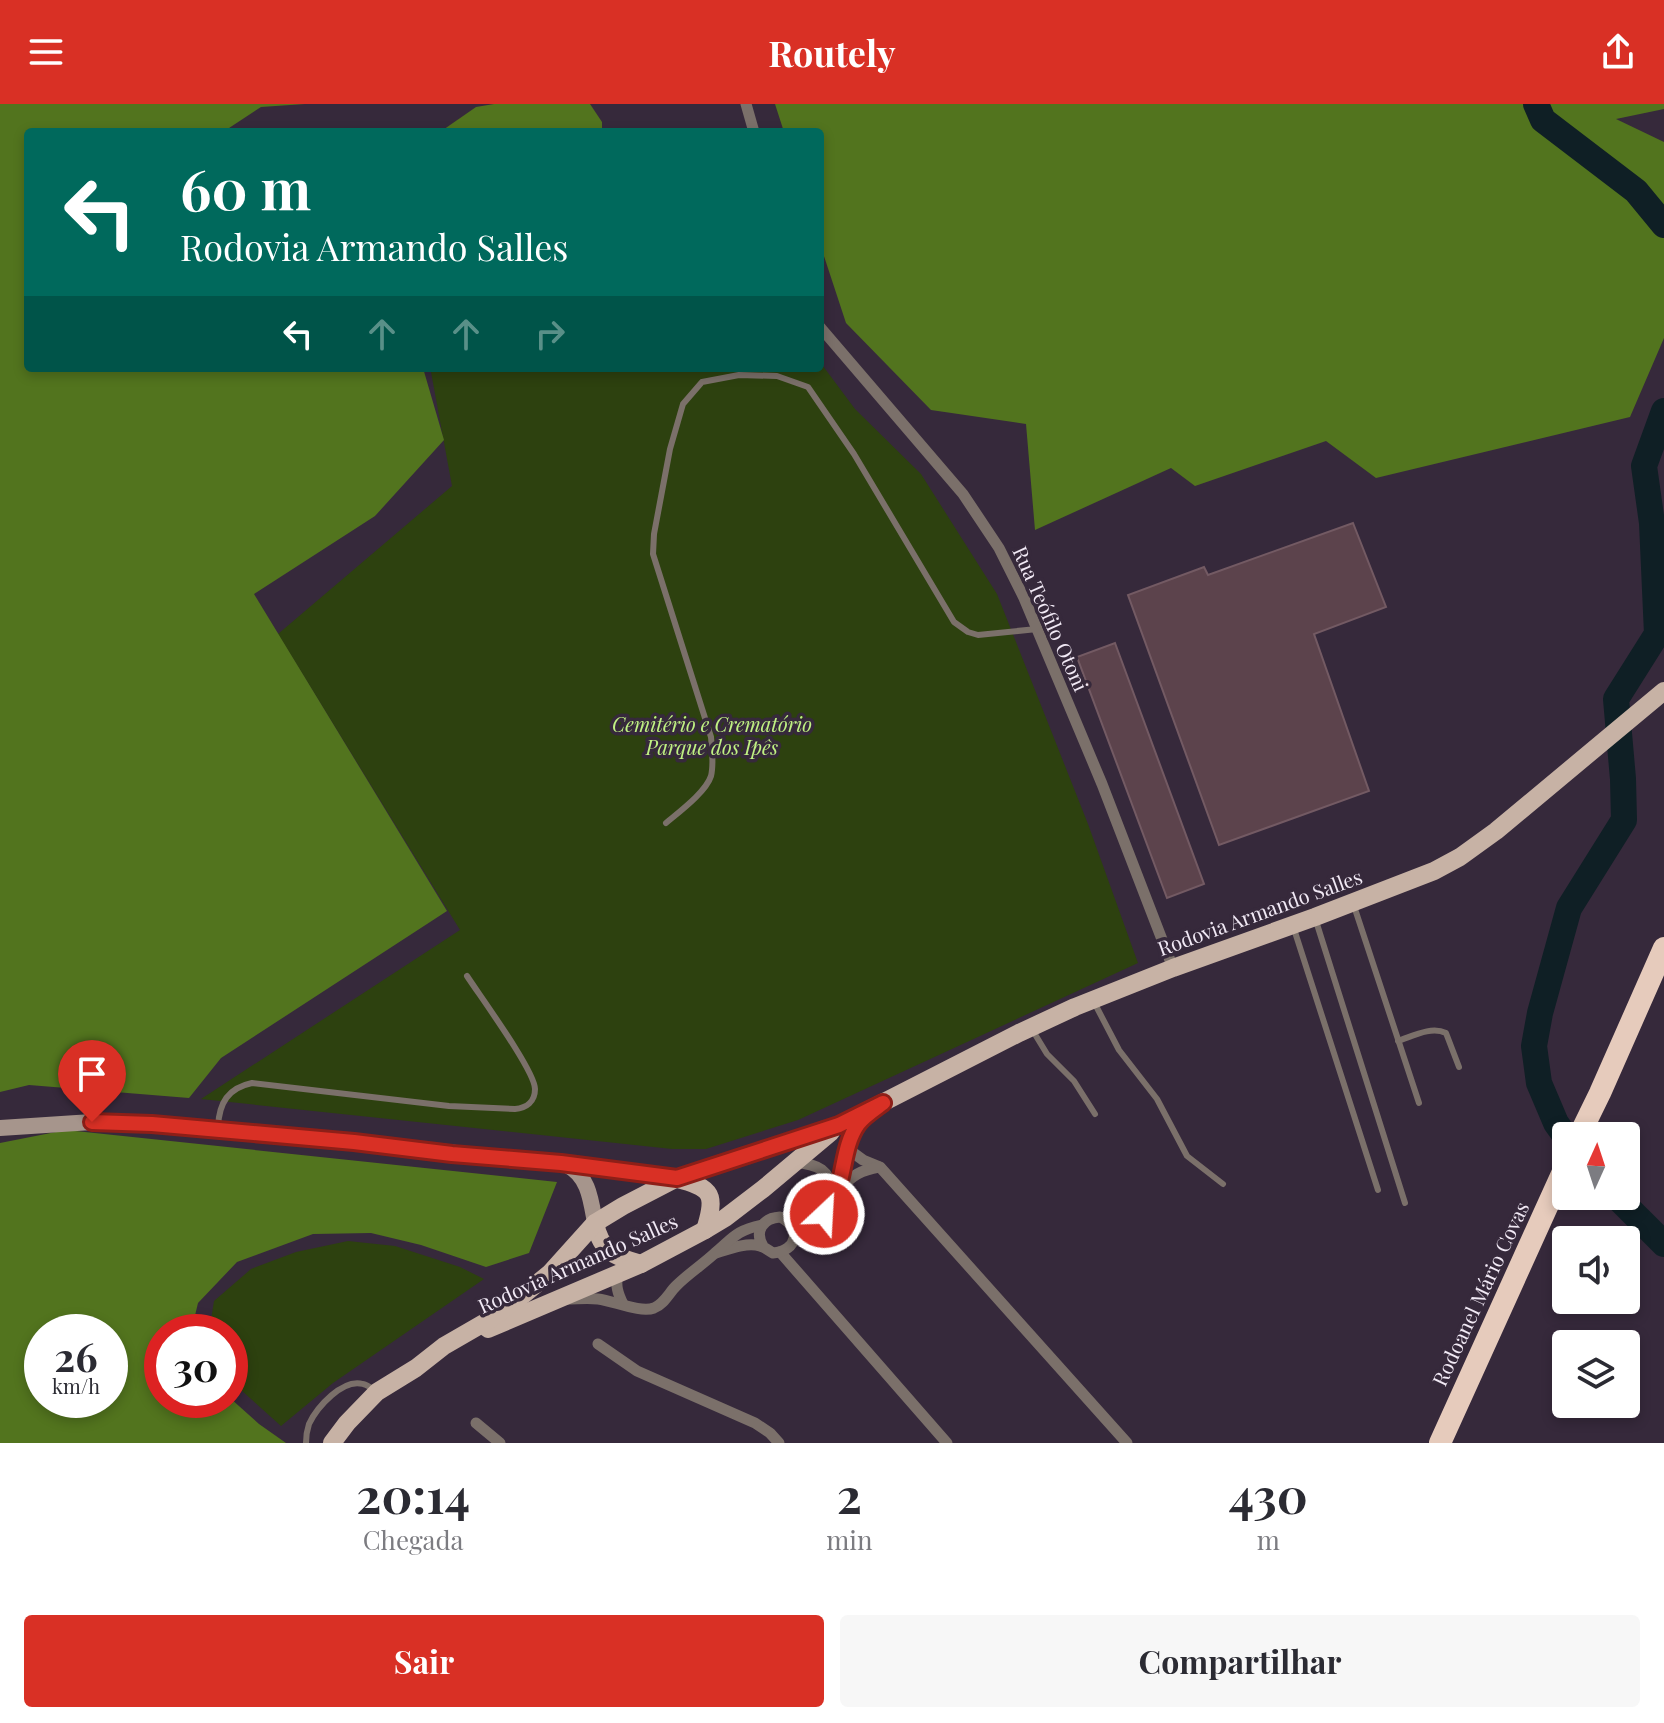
<!DOCTYPE html>
<html lang="pt">
<meta charset="utf-8">
<style>
:root{--surface:#fff;--page:#f7f7f7;--text:#2b2b33;--muted:#7c7c81;--accent:#d93025}
body{margin:0;font-family:"Playfair Display",serif;background:var(--page);color:var(--text);height:100vh;display:flex;flex-direction:column;font-size:30px;white-space:nowrap}
*{box-sizing:border-box;margin:0}
p{font-size:26px;color:var(--muted)}
.icon{flex:none;width:44px;height:44px;fill:none;stroke:currentColor;stroke-width:2;stroke-linecap:round;stroke-linejoin:round}
.map{position:relative;height:1339px;overflow:hidden}
.drawer{display:flex;flex-direction:column;background:var(--surface);flex:1}
.drawer>*{flex:none}
.top-card{position:absolute;left:24px;top:24px;width:800px;height:244px;border-radius:8px;box-shadow:0 4px 12px #0003;background:#00695c;color:#fff;overflow:hidden}
.needle{width:52px;rotate:3deg}
.fabs{position:absolute;left:1552px;top:1018px;display:grid;gap:16px}
.fabs a{display:grid;place-items:center;width:88px;height:88px;border-radius:8px;background:var(--surface);box-shadow:0 4px 12px #0003;font-size:40px}
.speed{position:absolute;left:24px;top:1210px;display:flex;gap:16px;font-size:40px;font-weight:700;text-align:center}
.speed>*{display:grid;place-content:center;width:104px;height:104px;border-radius:50%;background:var(--surface);box-shadow:0 4px 12px #0003;line-height:1}
.speed small{font-size:20px;font-weight:400}
.speed .limit{border:12px solid #d22;background:#fff;color:#111}
.pin{position:absolute;display:grid;place-items:center;width:68px;height:68px;color:#fff;margin:-82px -34px;border-radius:50% 50% 50% 0;rotate:-45deg;box-shadow:0 0 8px #0007}
.pin .icon{rotate:45deg}
.me{position:absolute;width:88px;margin:-44px;rotate:25deg;stroke-linejoin:round;filter:drop-shadow(0 0 6px #0008)}
.turn{display:flex;align-items:center;gap:28px;height:168px;padding:0 24px;font-size:36px}
.turn .icon{width:104px;height:104px;stroke-width:2.5}
.turn b{display:block;font-size:56px;line-height:68px}
.lanes{display:flex;align-items:center;height:76px;padding:0 24px;background:#0003;justify-content:center;gap:40px;direction:ltr}
.lanes .off{opacity:.35}
.eta{display:flex;justify-content:space-evenly;align-items:center;height:136px;text-align:center}
.eta b{font-size:48px;font-weight:700;line-height:56px}
.action{display:flex;gap:16px;margin-top:auto;padding:16px 24px}
.action a{flex:1;height:92px;border-radius:8px;background:var(--accent);color:#fff;font-size:32px;font-weight:700;line-height:92px;text-align:center}
.action a+a{background:var(--page);color:var(--text)}
header{display:flex;justify-content:space-between;align-items:center;height:104px;padding:0 24px;background:var(--accent);color:#fff;font-size:36px;font-weight:700}
.map>svg:first-child{display:block}
.green{fill:#2d410f}
.forest{fill:#52741e;fill-rule:evenodd}
.lines{fill:none;stroke-linecap:round;stroke-linejoin:round}
.river{stroke:#0f1f25;stroke-width:26}
.building{fill:#5c434c;stroke:#735a63;stroke-width:2}
.lane{stroke:#7b706a;stroke-width:6}
.street{stroke:#7b706a;stroke-width:11}
.secondary{stroke:#a6958c;stroke-width:16}
.primary{stroke:#c7b2a5;stroke-width:18}
.highway{stroke:#e6cbbc;stroke-width:22}
.route-casing{stroke:#8d1f18;stroke-width:20}
.route{stroke:#d93025;stroke-width:14}
.labels{text-anchor:middle;stroke-width:7;stroke-linejoin:round;paint-order:stroke}
.street-label{font-size:20px;fill:#f1e9f5;stroke:#36293b}
.park-label{font-size:20px;font-style:italic;fill:#c0f283;stroke:#36293b}
</style>
<header><svg class="icon" aria-label="menu" viewBox="0 0 24 24"><path d="M4 6h16M4 12h16M4 18h16"/></svg>Routely<svg class="icon" aria-label="share" viewBox="0 0 24 24"><path d="M12 15V3M7 8l5-5 5 5M5 13v7h14v-7"/></svg></header>
<div class="map">
<svg width="1664" height="1339" viewBox="0 0 1664 1339">
<rect width="100%" height="100%" fill="#36293b"/>
<!-- green -->
<g class="green">
<path d="M820 258 855 305 921 370 997 490 1088 720 1138 859 798 1016 706 1045H672L201 995 460 826 278 530 452 382 431 268 505 264H820Z"/>
<path d="M348 1137 395 1142 460 1163 484 1175 333 1279 281 1322 230 1276V1228H209L214 1197 251 1165 296 1148Z"/>
</g>
<!-- forest -->
<g class="forest">
<path d="M0 0H305L261 3 223 28H28V264H423L444 336 375 412 254 490 447 807 221 954 189 994 29 981 0 988Z"/>
<path d="M494 0H590L602 18V28H440L476 3Z"/>
<path d="M775 0H1664V5L1616 15 1664 38V234L1630 313 1376 374 1326 337 1195 382 1171 364 1035 426 1026 320 931 306 846 219 820 140V28H784Z"/>
<path d="M66 1026 557 1078 529 1149 486 1163 421 1141 371 1129 313 1130 237 1158 198 1199 191 1228H162V1296H230V1294L259 1320 286 1339H0V1039ZM42 1228H110V1296H42Z"/>
</g>
<g class="lines">
<!-- river -->
<g class="river">
<path d="M1536 0 1543 16 1636 87 1664 121"/>
<path d="M1566 1033 1556 1019 1539 979 1534 942 1540 909 1569 804 1624 716 1623 675 1616 595 1657 530 1652 419 1644 362 1664 307"/>
<path d="M1616 1092 1664 1140"/>
</g>
</g>
<!-- building -->
<g class="building">
<path d="M1353 419 1386 503 1314 530 1369 687 1219 741 1128 491 1204 463 1208 471Z"/>
<path d="M1115 539 1204 780 1167 794 1077 553Z"/>
</g>
<g class="lines">
<!-- lane -->
<g class="lane">
<path d="M666 719C679 708 706 688 711 672 714 660 712 645 711 633L653 450 654 430 670 345 683 300 702 278 739 271 777 272 808 283 854 350 954 518 968 528 978 531 1037 525"/>
<path d="M1354 802 1419 999"/>
<path d="M1316 817 1405 1099"/>
<path d="M1294 825 1378 1086"/>
<path d="M1095 900 1119 946 1157 995 1187 1052 1223 1080"/>
<path d="M1033 927 1047 950 1074 977 1095 1010"/>
<path d="M1398 937C1413 932 1431 922 1446 929L1459 963"/>
<path d="M218 1023C219 999 228 984 252 979L449 1002 515 1005C526 1004 535 998 535 985 535 967 480 892 467 872"/>
<path d="M306 1339C306 1332 307 1326 309 1320 317 1303 343 1274 363 1280 368 1281 371 1284 375 1287"/>
</g>
<!-- street -->
<g class="street">
<path d="M746 0 754 28"/>
<path d="M820 223 963 390 999 444 1024 494 1102 680 1173 864"/>
<path d="M848 1045 863 1056 880 1063 1127 1339"/>
<path d="M794 1058C822 1061 825 1065 837 1089"/>
<path d="M840 1085C852 1071 862 1066 879 1063"/>
<path d="M787 1117C798 1116 809 1117 819 1113 847 1101 840 1035 867 1012"/>
<path d="M780 1148 947 1339"/>
<path d="M716 1149C729 1145 747 1138 760 1142 765 1143 769 1147 773 1149 798 1147 802 1123 780 1113 763 1114 754 1127 763 1142"/>
<path d="M618 1170C615 1181 618 1190 623 1200"/>
<path d="M567 1195C577 1195 588 1194 598 1195 614 1197 640 1209 654 1204 664 1200 669 1189 676 1182 688 1170 702 1161 715 1149 734 1133 735 1127 762 1121"/>
<path d="M598 1240 637 1267 755 1319 770 1329 779 1339"/>
<path d="M476 1319 500 1339"/>
</g>
<!-- secondary -->
<g class="secondary">
<path d="M0 1024 92 1018 152 1020 354 1038 521 1056 561 1059 677 1074"/>
<path d="M567 1061C589 1072 591 1097 595 1119"/>
</g>
<!-- primary -->
<g class="primary">
<path d="M678 1075C713 1084 716 1091 705 1126"/>
<path d="M595 1119C601 1148 615 1153 641 1160"/>
<path d="M488 1225 641 1160 705 1126 725 1114 763 1085 831 1028"/>
<path d="M332 1339 347 1319 377 1288 416 1264 444 1242 489 1216 523 1191 550 1169 595 1119 623 1102 677 1074 839 1021 1019 929 1075 903 1173 864 1315 813 1434 767 1460 753 1496 727 1664 587"/>
</g>
<!-- highway -->
<g class="highway">
<path d="M1579 1032 1600 989 1664 844"/>
<path d="M1440 1339 1566 1061"/>
</g>
</g>
<g class="lines">
<defs>
<path id="route" d="M92 1018 152 1020 354 1038 452 1050 561 1059 677 1074 839 1021 883 999C875 1005 864 1012 858 1020 839 1047 847 1085 824 1110"/>
</defs>
<!-- route casing -->
<use href="#route" class="route-casing"/>
<!-- route -->
<use href="#route" class="route"/>
</g>
<g class="labels">
<!-- street labels -->
<g class="street-label">
<text transform="translate(1050 515) rotate(66)" y="7">Rua Teófilo Otoni</text>
<text transform="translate(1260 809) rotate(-20)" y="7">Rodovia Armando Salles</text>
<text transform="translate(578 1160) rotate(-24)" y="7">Rodovia Armando Salles</text>
<text transform="translate(1481 1190) rotate(-65)" y="7">Rodoanel Mário Covas</text>
</g>
<!-- park labels -->
<g class="park-label">
<text x="712" y="628">Cemitério e Crematório<tspan x="712" dy="23">Parque dos Ipês</tspan></text>
</g>
</g>
</svg>
<div class="fabs">
<a><svg class="needle" viewBox="-14 -14 28 28"><path d="M0-13l5 13h-10z" fill="#e53935"/><path d="M0 13l5-13h-10z" fill="#7c7c81"/></svg></a>
<a><svg class="icon" aria-label="sound" viewBox="0 0 24 24"><path d="M4 9h4l5-4v14l-5-4H4zM17 9q2 3 0 6"/></svg></a>
<a><svg class="icon" aria-label="layers" viewBox="0 0 24 24"><path d="M12 4l9 5-9 5-9-5zM3 14l9 5 9-5"/></svg></a>
</div>
<div class="speed"><div>26<small>km/h</small></div><div class="limit">30</div></div>
<div class="pin" style="left:92px;top:1018px;background:#d93025"><svg class="icon" aria-label="arrive" viewBox="0 0 24 24"><path d="M6 21V4h12l-3 4 3 4H6"/></svg></div>
<svg class="me" style="left:824px;top:1110px" viewBox="-20 -20 40 40"><circle r="17" fill="#d93025" stroke="#fff" stroke-width="3"/><path d="M0-11L8 9 0 5-8 9z" fill="#fff"/></svg>
<div class="top-card">
<div class="turn"><svg class="icon" aria-label="left" viewBox="0 0 24 24"><path d="M17 20v-9H6M10 6l-5 5 5 5"/></svg><div><b>60 m</b>Rodovia Armando Salles</div></div>
<div class="lanes"><svg class="icon" aria-label="left" viewBox="0 0 24 24"><path d="M17 20v-9H6M10 6l-5 5 5 5"/></svg><svg class="icon off" aria-label="ahead" viewBox="0 0 24 24"><path d="M12 20V5M6 11l6-6 6 6"/></svg><svg class="icon off" aria-label="ahead" viewBox="0 0 24 24"><path d="M12 20V5M6 11l6-6 6 6"/></svg><svg class="icon off" aria-label="right" viewBox="0 0 24 24"><path d="M7 20v-9h11M14 6l5 5-5 5"/></svg></div>
</div>
</div>
<section class="drawer">
<div class="eta">
<div><b>20:14</b><p>Chegada</p></div>
<div><b>2</b><p>min</p></div>
<div><b>430</b><p>m</p></div>
</div>
<div class="action"><a>Sair</a><a>Compartilhar</a></div>
</section>
